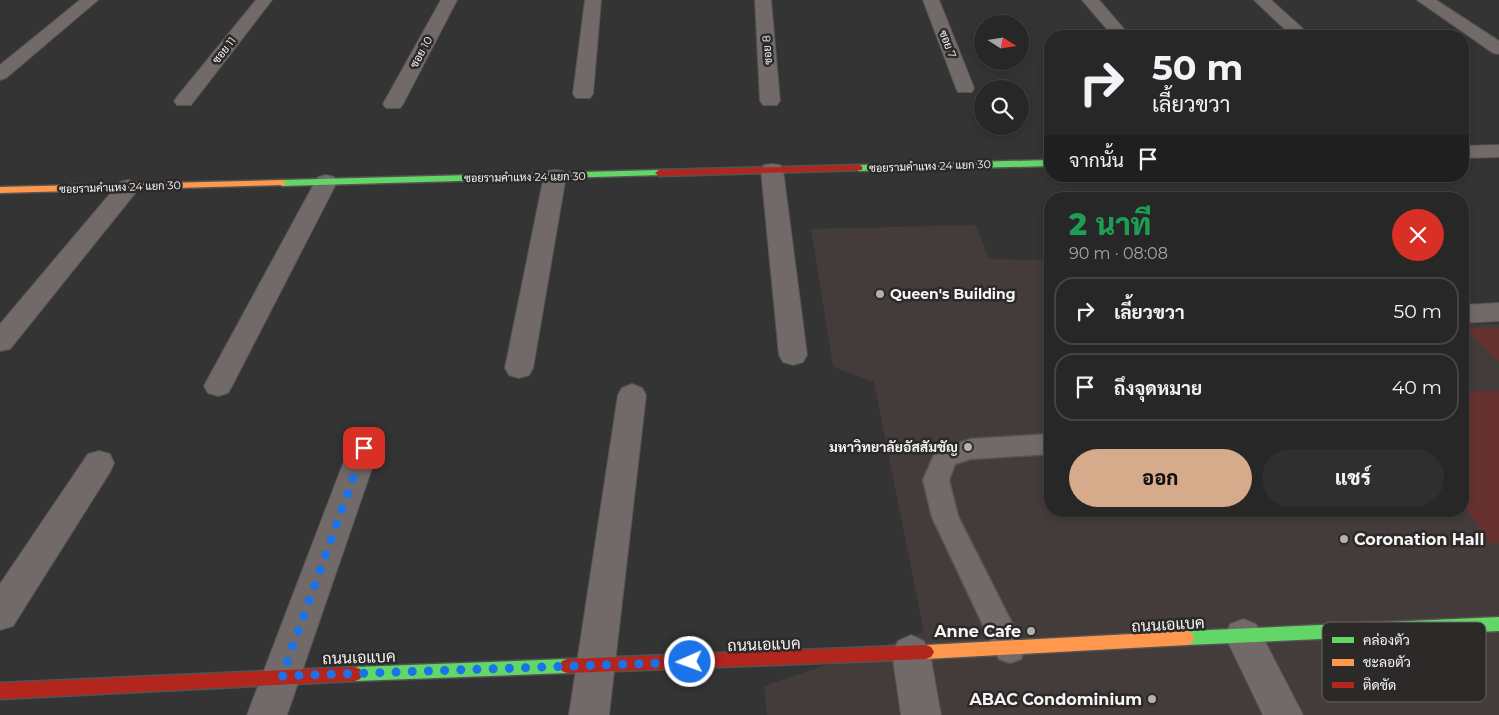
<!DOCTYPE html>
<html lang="th">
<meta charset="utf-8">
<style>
:root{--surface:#282727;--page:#302f2f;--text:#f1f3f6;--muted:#a5a5a7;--line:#444;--accent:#d6ab8b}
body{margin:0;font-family:Montserrat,Sarabun,sans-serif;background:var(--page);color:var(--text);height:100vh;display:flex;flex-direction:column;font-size:19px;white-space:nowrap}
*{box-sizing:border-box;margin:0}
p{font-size:16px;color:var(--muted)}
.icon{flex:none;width:28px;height:28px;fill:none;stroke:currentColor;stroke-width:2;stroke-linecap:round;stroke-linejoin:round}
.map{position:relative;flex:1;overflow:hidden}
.side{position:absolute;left:1044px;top:192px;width:425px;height:325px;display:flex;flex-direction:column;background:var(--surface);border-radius:20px;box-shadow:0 2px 8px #0003,0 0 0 1px var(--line)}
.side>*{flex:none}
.hud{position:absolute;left:1044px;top:30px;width:425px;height:152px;border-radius:20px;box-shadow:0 2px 8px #0003,0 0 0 1px var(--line);background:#282727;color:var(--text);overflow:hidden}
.needle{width:32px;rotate:102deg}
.fabs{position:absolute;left:974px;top:15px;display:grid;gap:10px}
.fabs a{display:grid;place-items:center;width:55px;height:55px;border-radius:50%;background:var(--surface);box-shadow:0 2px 8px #0003,0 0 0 1px var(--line);font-size:25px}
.pin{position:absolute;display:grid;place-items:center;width:42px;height:42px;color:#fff;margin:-21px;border-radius:10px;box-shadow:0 2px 8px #0006}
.me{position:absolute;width:55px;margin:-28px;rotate:268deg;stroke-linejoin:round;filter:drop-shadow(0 0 4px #0008)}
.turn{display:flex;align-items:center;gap:18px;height:105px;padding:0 25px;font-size:22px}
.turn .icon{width:65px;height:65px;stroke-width:2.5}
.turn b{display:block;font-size:35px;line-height:42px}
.then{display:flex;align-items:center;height:48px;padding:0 25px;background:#0003;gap:10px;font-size:19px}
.round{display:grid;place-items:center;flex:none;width:52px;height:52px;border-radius:26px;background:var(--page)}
.summary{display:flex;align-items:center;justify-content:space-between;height:85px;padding:0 25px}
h1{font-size:30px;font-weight:800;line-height:38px;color:#1e9e55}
.button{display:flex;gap:10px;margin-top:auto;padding:10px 25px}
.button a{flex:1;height:58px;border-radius:30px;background:var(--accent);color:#111;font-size:20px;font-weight:800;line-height:58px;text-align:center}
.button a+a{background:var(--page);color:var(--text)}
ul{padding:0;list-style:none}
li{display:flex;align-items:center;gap:15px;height:68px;margin:0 10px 8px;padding:0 15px;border:2px solid var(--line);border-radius:20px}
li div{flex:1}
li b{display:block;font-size:19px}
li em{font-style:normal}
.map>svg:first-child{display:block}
.built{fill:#443b3b}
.green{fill:#673130}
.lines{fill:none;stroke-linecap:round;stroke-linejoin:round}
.lane-casing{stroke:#545353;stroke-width:3}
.street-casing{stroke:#545353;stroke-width:2}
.fast-casing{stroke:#545353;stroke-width:3}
.slow-casing{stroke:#545353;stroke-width:3}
.jam-casing{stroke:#545353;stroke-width:3}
.lane{fill:#726a69;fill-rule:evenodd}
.street{fill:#726a69;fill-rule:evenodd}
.fast{fill:#63d668;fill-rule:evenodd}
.slow{fill:#ff974d;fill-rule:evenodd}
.jam{fill:#b3261e;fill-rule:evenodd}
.route{stroke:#1a73e8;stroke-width:9;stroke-dasharray:0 16.2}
.poi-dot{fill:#b2b1b1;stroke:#2c2929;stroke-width:2}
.labels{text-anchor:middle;stroke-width:5;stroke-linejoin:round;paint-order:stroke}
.far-street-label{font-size:11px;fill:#f6f4f4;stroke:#2c2929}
.poi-label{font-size:14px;font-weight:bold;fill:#f6f4f4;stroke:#2c2929;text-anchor:start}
.near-poi-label{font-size:16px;font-weight:bold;fill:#f6f4f4;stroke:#2c2929;text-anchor:end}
.near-street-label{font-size:16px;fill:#f6f4f4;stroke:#2c2929}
.key{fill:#2c2929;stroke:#696666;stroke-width:1}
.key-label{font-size:14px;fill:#f6f4f4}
</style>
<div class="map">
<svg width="1499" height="715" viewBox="0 0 1499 715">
<rect width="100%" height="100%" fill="#353434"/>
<!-- built -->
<path class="built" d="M976 225 989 259 1050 260V511H1462L1463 325 1499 324V715H767L764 686 924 632 874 382 833 367 811 229Z"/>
<!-- green -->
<g class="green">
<path d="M1499 328V362L1466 329Z"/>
<path d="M1462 391H1499V543H1490L1463 504Z"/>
</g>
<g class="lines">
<defs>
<path id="lane" d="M1050 434V454L971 459 955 464 949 480 958 516 1025 649 1021 659 1010 663 999 659 932 517 923 480 936 450 971 439Z"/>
<g id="street">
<path d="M80 0H98L6 78 0 80V65Z"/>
<path d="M256 0H272L191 105H177L174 101 177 97Z"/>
<path d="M441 0H457L403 104 400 108H386L383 104Z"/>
<path d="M585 0H601L593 94 590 98H576L573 94Z"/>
<path d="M755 0H771L780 101 777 105H763L760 101Z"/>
<path d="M923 0H939L974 88 972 92H958L956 88Z"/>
<path d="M1082 0H1099L1130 36H1113Z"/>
<path d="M1254 0H1271L1311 36H1292Z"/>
<path d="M1417 0H1436L1499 41V54L1493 53Z"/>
<path d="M1499 145V157L1462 158V146Z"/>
<path d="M772 164 780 165 783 170 807 355 803 362 793 365 783 362 779 355 761 170 764 165Z"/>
<path d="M555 170 563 171 566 176 533 368 529 375 519 378 509 375 505 368 544 176 547 171Z"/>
<path d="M326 175 334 177 337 182 232 386 228 393 218 396 208 393 204 386 315 182 318 177Z"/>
<path d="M128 180 136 182 139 187 136 192 10 349 0 351V324L120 182Z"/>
<path d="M1499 303V321L1462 323V305Z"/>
<path d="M632 384 642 388 646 395 609 715H569L618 395 622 388Z"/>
<path d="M364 436 375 440 379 448 287 715H247L349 448 353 440Z"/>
<path d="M99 451 110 454 114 463 110 472 13 626 0 630V584L88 454Z"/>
<path d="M1243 619 1256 624 1303 715H1263L1225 636 1230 624Z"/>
<path d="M911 635 924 641 930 653 941 715H901L892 653 898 641Z"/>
</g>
<g id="fast">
<path d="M1050 160V166L859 171 855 168 859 165Z"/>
<path d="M659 170 662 171V175L282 186 278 183 282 180Z"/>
<path d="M1499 617V631L1187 645 1182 643 1180 638 1182 633 1187 631Z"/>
<path d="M567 659 572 661 575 666 572 671 567 673 355 681 350 679 347 674 350 669 355 667Z"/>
</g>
<g id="slow">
<path d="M282 180 285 181V185L0 193V187Z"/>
<path d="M1187 631 1192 633 1194 638 1192 643 1187 645 926 659 921 657 918 652 921 647 926 645Z"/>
</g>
<g id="jam">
<path d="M859 165 862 166V170L659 176 655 173 659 170Z"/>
<path d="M926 645 931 647 934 652 931 657 926 659 567 673 562 671 559 666 562 661 567 659Z"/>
<path d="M355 667 360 669 363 674 360 679 355 681 0 699V683Z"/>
</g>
</defs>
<!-- lane casing -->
<use href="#lane" class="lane-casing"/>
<!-- street casing -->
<use href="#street" class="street-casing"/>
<!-- fast casing -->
<use href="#fast" class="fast-casing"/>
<!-- slow casing -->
<use href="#slow" class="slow-casing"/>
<!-- jam casing -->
<use href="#jam" class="jam-casing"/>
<!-- lane -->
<use href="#lane" class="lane"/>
<!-- street -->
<use href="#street" class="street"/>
<!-- fast -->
<use href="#fast" class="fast"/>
<!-- slow -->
<use href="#slow" class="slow"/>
<!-- jam -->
<use href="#jam" class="jam"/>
</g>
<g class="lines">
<!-- route -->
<path class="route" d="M364 448 282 676 690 662"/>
</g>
<!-- markers -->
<g class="poi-dot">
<circle cx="880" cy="294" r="5"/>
<circle cx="968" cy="447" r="5"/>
<circle cx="1344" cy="539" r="5"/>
<circle cx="1031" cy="631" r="5"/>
<circle cx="1152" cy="699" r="5"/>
</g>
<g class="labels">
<!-- far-street labels -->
<g class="far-street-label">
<text transform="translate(948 44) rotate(69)" y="4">ซอย 7</text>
<text transform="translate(224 50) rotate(-52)" y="4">ซอย 11</text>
<text transform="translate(767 50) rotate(-94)" y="4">ซอย 8</text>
<text transform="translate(421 52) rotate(-61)" y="4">ซอย 10</text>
<text transform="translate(930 166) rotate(-2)" y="4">ซอยรามคำแหง 24 แยก 30</text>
<text transform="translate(525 177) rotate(-1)" y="4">ซอยรามคำแหง 24 แยก 30</text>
<text transform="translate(120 187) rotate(-2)" y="4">ซอยรามคำแหง 24 แยก 30</text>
</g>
<!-- poi labels -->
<g class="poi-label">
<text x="890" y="299">Queen's Building</text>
<text x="958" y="452" text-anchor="end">มหาวิทยาลัยอัสสัมชัญ</text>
</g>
<!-- near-poi labels -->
<g class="near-poi-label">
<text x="1354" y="545" text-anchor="start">Coronation Hall</text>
<text x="1021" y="637">Anne Cafe</text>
<text x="1142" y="705">ABAC Condominium</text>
</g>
<!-- near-street labels -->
<g class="near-street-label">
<text transform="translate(1168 624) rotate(-3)" y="6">ถนนเอแบค</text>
<text transform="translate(764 644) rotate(-2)" y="6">ถนนเอแบค</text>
<text transform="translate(359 657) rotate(-2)" y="6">ถนนเอแบค</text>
</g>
</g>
<!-- legend -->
<rect x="1322" y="622" width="164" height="80" rx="8" class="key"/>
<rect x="1332" y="637" width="22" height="6" fill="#63d668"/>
<rect x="1332" y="659" width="22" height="7" fill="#ff974d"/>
<rect x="1332" y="682" width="22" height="6" fill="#b3261e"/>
<g class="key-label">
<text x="1363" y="645">คล่องตัว</text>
<text x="1363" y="667">ชะลอตัว</text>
<text x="1363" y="690">ติดขัด</text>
</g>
</svg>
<div class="fabs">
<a><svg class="needle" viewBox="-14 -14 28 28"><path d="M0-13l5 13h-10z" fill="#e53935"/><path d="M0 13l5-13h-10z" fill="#a5a5a7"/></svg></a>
<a><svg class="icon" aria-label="search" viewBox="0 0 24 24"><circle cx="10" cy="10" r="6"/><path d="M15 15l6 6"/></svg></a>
</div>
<div class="pin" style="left:364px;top:448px;background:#d93025"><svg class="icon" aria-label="arrive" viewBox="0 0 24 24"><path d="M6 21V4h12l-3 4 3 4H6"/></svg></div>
<svg class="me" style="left:690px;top:662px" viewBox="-20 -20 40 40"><circle r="17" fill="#1a73e8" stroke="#fff" stroke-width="3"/><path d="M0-11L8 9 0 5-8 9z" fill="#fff"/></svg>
<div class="hud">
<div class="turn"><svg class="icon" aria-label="right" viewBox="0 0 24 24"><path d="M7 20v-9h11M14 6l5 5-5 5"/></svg><div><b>50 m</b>เลี้ยวขวา</div></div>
<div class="then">จากนั้น<svg class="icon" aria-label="arrive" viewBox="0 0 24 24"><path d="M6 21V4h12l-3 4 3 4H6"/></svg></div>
</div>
<section class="side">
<div class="summary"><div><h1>2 นาที</h1><p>90 m · 08:08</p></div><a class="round" style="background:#d93025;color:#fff"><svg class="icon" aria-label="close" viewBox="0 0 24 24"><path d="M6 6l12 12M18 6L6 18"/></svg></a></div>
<ul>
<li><svg class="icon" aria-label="right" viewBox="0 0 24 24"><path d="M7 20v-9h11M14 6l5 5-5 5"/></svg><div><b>เลี้ยวขวา</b></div><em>50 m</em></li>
<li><svg class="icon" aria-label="arrive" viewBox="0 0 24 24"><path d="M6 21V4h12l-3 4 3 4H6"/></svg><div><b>ถึงจุดหมาย</b></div><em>40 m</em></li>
</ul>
<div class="button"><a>ออก</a><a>แชร์</a></div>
</section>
</div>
